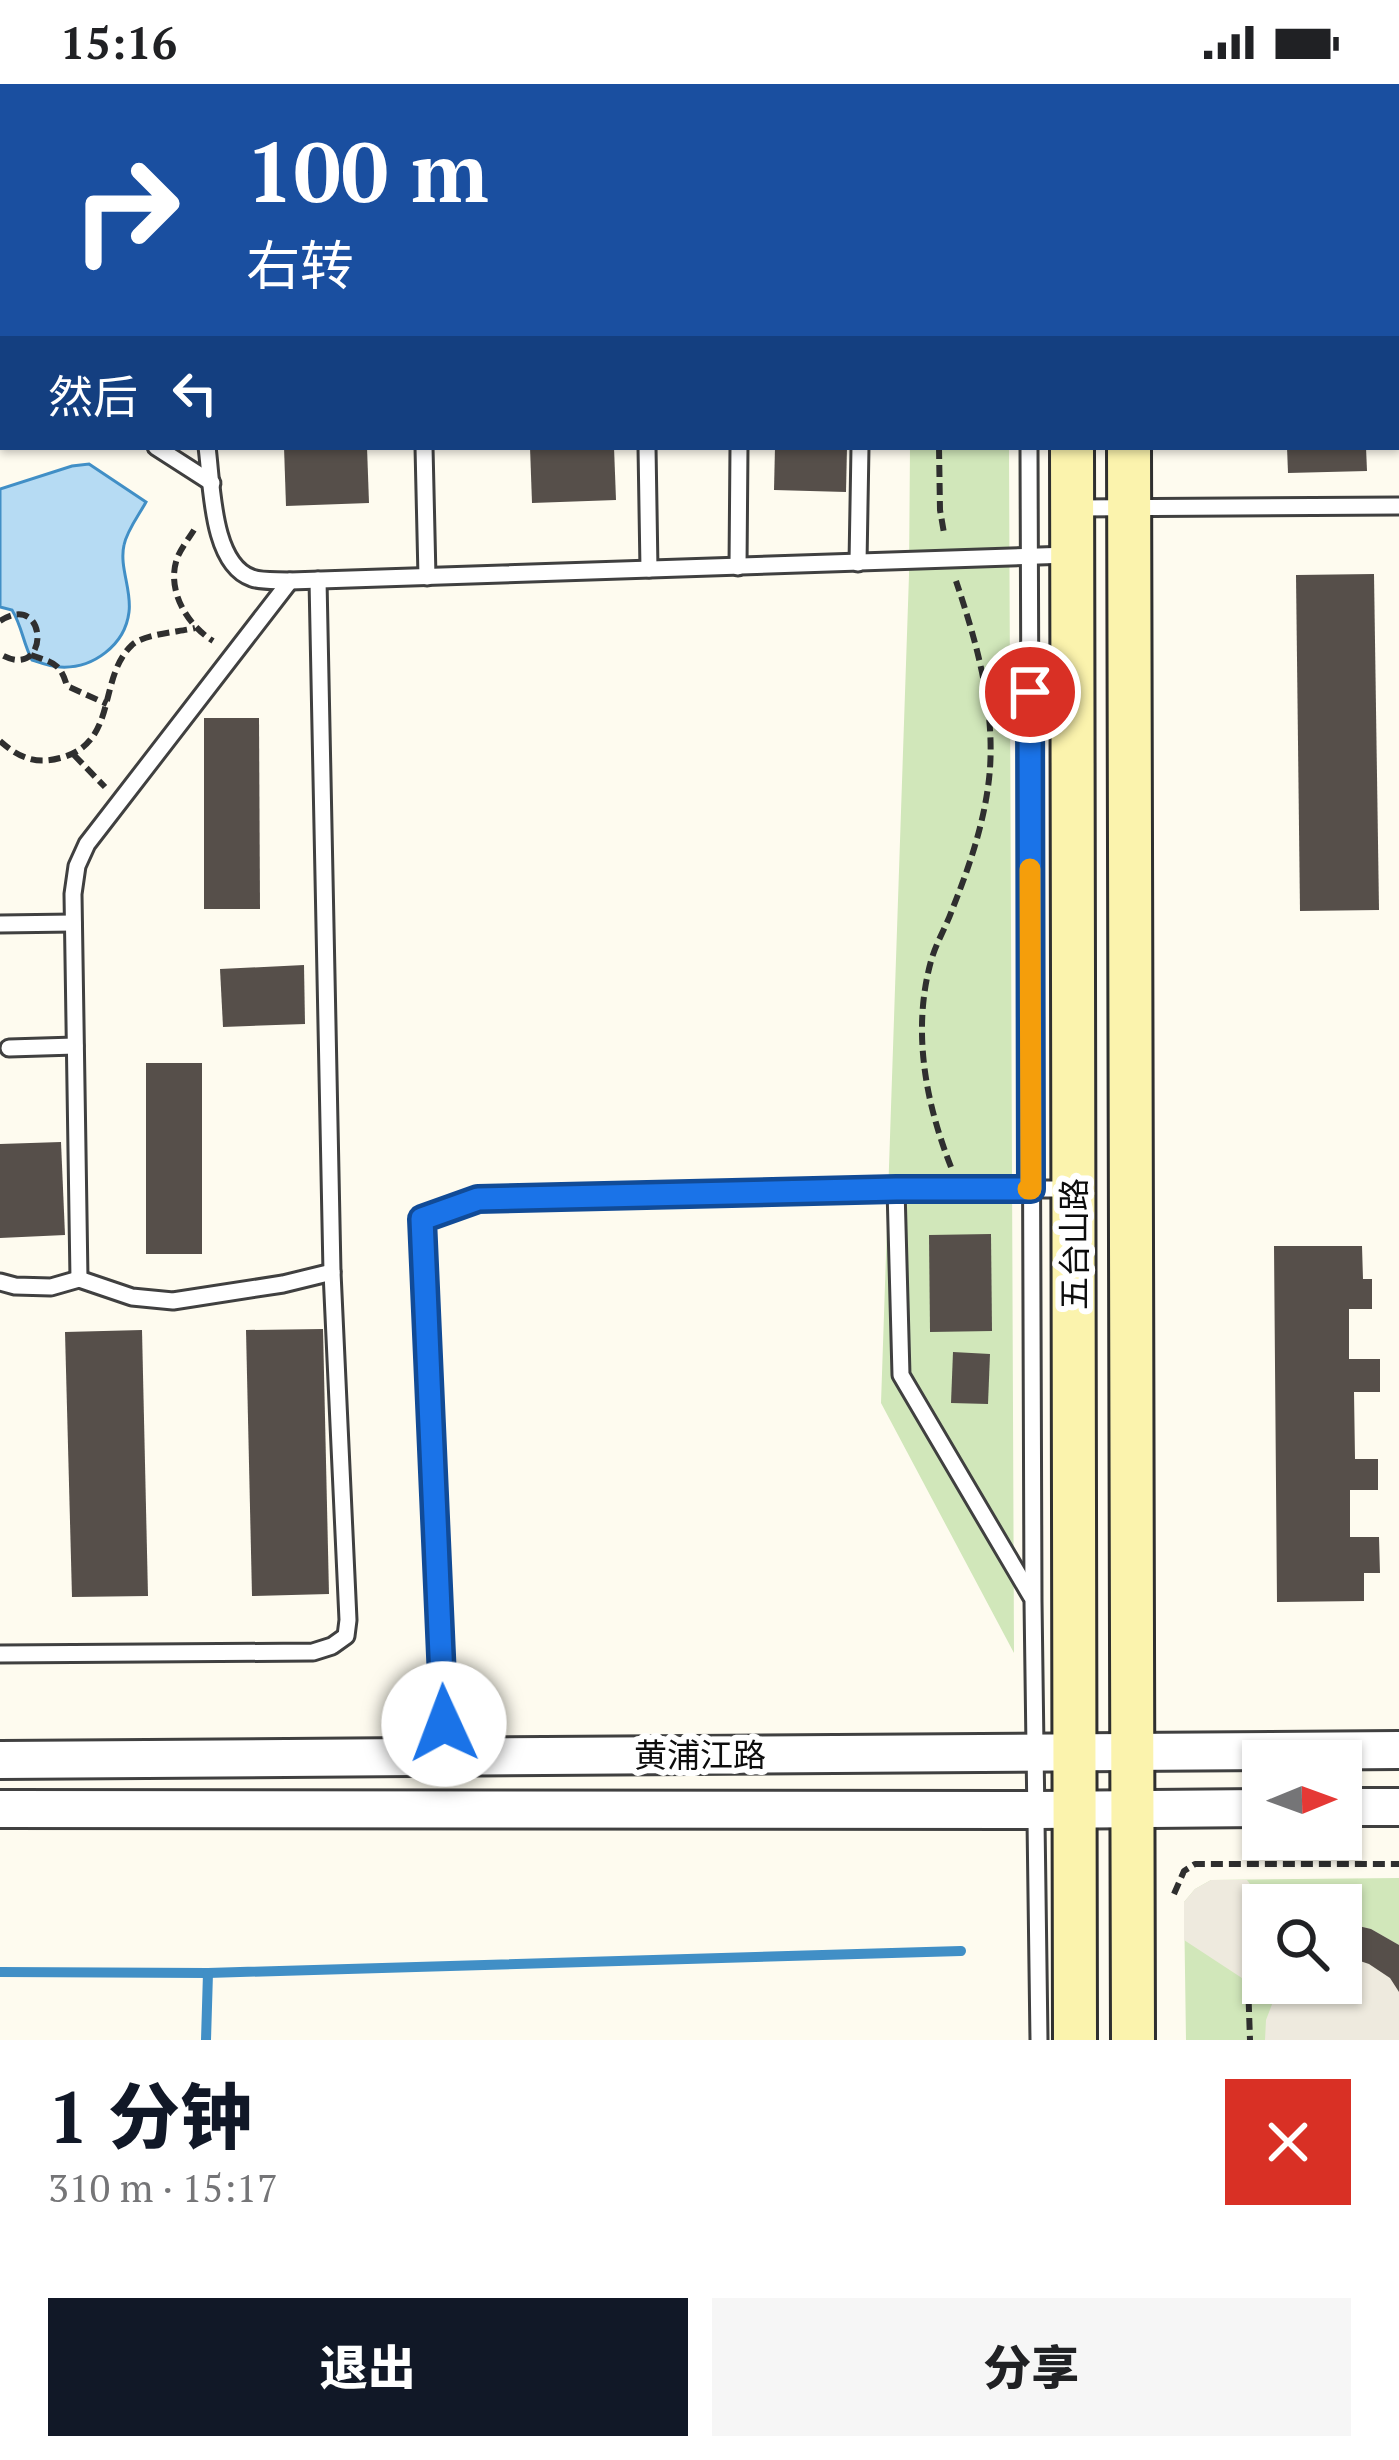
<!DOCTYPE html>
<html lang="zh">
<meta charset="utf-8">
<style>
:root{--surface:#fff;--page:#f6f6f6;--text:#202124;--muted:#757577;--accent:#111827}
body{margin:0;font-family:"PT Serif","Noto Sans SC",serif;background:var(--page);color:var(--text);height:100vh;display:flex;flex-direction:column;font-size:45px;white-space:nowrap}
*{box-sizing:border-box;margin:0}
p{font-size:39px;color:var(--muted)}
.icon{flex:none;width:66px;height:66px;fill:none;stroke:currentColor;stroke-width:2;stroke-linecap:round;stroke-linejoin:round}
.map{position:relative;height:1956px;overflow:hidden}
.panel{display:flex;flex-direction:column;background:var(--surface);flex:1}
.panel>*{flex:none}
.hud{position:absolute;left:0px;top:0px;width:1401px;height:366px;box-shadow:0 3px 9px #0004;background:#1a4fa0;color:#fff;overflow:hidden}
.needle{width:78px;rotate:89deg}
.fabs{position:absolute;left:1242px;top:1656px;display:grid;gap:24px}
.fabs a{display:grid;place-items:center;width:120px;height:120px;border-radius:0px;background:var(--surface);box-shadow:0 3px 9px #0004;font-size:60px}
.pin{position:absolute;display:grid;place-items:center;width:102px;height:102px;color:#fff;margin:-51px;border:6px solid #fff;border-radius:50%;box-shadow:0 3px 12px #0007}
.me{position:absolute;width:132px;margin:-66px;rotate:358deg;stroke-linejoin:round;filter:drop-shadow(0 0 9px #0008)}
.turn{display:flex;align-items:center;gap:42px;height:252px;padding:0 48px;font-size:54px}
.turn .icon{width:156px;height:156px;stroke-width:2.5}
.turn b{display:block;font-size:84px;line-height:102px}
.then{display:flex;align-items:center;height:114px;padding:0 48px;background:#0003;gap:24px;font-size:45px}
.round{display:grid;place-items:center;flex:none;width:126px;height:126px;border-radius:0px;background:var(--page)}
.head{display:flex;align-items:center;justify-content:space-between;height:204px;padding:0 48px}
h1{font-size:72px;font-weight:800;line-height:90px;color:var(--accent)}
.button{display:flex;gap:24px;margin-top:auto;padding:24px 48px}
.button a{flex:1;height:138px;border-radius:0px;background:var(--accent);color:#fff;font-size:48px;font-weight:800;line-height:138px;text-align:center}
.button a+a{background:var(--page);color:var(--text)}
.status{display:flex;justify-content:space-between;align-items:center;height:84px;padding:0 60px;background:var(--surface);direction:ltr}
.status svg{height:33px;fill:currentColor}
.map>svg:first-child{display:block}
.green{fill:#d1e7ba;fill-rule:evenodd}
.plaza{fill:#eeeade}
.water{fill:#b6dbf3;stroke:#418fc6;stroke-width:3}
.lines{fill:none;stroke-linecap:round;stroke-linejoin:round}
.stream{stroke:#418fc6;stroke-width:10}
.building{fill:#564f4a}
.service-casing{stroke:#404040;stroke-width:21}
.tertiary-casing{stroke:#404040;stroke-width:42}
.secondary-casing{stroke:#2f2f2f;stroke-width:48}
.path{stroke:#2f2f2f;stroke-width:6;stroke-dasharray:12 6;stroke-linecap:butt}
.service{stroke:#fff;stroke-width:15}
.tertiary{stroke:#fff;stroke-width:36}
.secondary{stroke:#fbf3ad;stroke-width:42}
.route-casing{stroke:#114b97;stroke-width:30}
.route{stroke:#1a73e8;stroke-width:21}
.slow{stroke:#f59e0b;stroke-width:21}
.labels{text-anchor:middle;stroke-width:12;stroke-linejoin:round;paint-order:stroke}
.street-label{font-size:33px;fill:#0d0d0d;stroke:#fff}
</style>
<div class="status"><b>15:16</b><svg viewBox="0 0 49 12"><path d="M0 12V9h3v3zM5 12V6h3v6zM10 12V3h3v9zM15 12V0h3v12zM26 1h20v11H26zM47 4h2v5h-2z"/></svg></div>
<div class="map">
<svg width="1399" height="1956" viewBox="0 0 1399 1956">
<rect width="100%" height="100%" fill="#fefbef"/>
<!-- green -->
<g class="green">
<path d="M910 363H1009L1014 1569 881 1319 909 491Z"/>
<path d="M1399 1794V1956H1186L1184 1818 1195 1805 1211 1796ZM1263 1821H1341V1899H1263Z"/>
</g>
<!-- plaza -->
<path class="plaza" d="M1211 1796H1247L1265 1821 1263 1899H1341L1346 1839 1371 1845 1399 1861V1956H1265L1266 1936 1274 1915 1184 1856V1818L1195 1805Z"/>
<!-- water -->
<path class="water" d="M89 380 146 418C139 431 127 446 124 461 119 483 132 506 129 528 125 561 93 585 60 583 51 583 41 579 32 576 23 559 22 542 12 526L0 523V405L72 382Z"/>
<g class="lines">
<!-- stream -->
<g class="stream">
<path d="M0 1888 208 1889 961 1867"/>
<path d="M206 1956 208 1889"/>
</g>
</g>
<!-- building -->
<g class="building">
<path d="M284 363H367L369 419 286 422Z"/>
<path d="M530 363H614L616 416 532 419Z"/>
<path d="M775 363H847L846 408 774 406Z"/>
<path d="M1287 363H1366L1367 387 1288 389Z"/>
<path d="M1374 490 1379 826 1300 827 1296 491Z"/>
<path d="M204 634H259L260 825H204Z"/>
<path d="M304 881 305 940 223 943 220 885Z"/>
<rect x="146" y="979" width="56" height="191"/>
<path d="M61 1058 65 1151 0 1154V1060Z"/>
<path d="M991 1150 992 1247 930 1248 929 1151Z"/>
<path d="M1274 1162H1362L1363 1195H1372V1225H1349V1275H1380V1308H1354L1355 1375H1378V1406H1350V1453H1379L1380 1489H1364V1517L1277 1518Z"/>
<path d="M323 1245 329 1510 252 1512 246 1246Z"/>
<path d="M142 1246 148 1512 72 1513 65 1248Z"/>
<path d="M953 1268 990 1270 988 1320 951 1319Z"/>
<path d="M1346 1839 1371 1845 1399 1861V1908L1390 1894 1369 1880 1342 1871Z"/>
</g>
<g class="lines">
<defs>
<g id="service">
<path d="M7 0V3"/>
<path d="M189 0V3"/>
<path d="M392 0V3"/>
<path d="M1020 0 1021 3"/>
<path d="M541 3V0"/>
<path d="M740 3V0"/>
<path d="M883 3V0"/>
<path d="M0 352 3 351"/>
<path d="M156 363 212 399"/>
<path d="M207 363C212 399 211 480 252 494 262 498 279 496 290 497L1069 471"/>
<path d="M424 363 427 493"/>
<path d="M647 363 649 485"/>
<path d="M1029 363 1033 1517 1039 1956"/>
<path d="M1075 424 1399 422"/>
<path d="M858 479 860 363"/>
<path d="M738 483 739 363"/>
<path d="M0 840 73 839"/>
<path d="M9 964 75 962"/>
<path d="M79 1195 73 810 77 782 87 760 290 497"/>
<path d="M0 1198 15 1202 51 1203 79 1195 132 1213 173 1217 283 1200 332 1188"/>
<path d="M1031 1512 901 1291 896 1105H1071"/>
<path d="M0 1570 313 1568 332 1562 346 1552 348 1536 332 1188 318 496"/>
<path d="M445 1673 422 1135 478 1115 896 1105"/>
</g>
<g id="tertiary">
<path d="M0 1676 1399 1666"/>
<path d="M1341 1723H1399"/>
<path d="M0 1725 1038 1726 1263 1724"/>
</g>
<g id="secondary">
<path d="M1071 0V3"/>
<path d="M1129 0V3"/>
<path d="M1072 363 1075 1956"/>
<path d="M1129 363 1133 1956"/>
</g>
</defs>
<!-- service casing -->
<use href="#service" class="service-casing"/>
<!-- tertiary casing -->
<use href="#tertiary" class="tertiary-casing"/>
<!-- secondary casing -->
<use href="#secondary" class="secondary-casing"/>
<!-- path -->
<g class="path">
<path d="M978 0 979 3"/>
<path d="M939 363 940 426 944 449"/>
<path d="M194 446C189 454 182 463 178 472 165 504 186 540 213 557"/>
<path d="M0 537C49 505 51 600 0 570"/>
<path d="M31 571C53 579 60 578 67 602L107 620"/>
<path d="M0 657C18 673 35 681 60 674 119 659 97 594 132 561 143 550 179 548 195 544"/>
<path d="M74 671 105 703"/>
<path d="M951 1083C925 1017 912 946 931 877 936 859 946 843 952 826 968 786 982 746 988 703 998 634 978 562 956 497"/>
<path d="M1174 1810 1184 1787 1195 1780H1399"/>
<path d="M1248 1898 1250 1956"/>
</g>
<!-- service -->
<use href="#service" class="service"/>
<!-- tertiary -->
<use href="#tertiary" class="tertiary"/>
<!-- secondary -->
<use href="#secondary" class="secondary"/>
</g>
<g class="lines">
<defs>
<path id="route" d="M444 1640 422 1135 478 1115 896 1105H1031L1030 608"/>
</defs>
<!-- route casing -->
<use href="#route" class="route-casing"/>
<!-- route -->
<use href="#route" class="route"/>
<!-- slow -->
<path class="slow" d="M1028 1105H1031L1030 785"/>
</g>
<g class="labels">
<!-- street labels -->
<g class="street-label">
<text transform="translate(1074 1160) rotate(-90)" y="12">五台山路</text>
<text x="700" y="1683">黄浦江路</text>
</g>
</g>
</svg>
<div class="fabs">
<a><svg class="needle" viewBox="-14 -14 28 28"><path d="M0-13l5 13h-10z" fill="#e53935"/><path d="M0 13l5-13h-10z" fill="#757577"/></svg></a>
<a><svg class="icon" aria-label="search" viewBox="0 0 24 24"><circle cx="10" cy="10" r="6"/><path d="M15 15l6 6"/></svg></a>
</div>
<div class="pin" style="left:1030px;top:608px;background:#d93025"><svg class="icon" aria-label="arrive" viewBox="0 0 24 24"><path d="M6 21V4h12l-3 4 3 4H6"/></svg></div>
<svg class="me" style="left:444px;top:1640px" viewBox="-20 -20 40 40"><circle r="19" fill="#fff"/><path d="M0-13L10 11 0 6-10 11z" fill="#1a73e8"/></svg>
<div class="hud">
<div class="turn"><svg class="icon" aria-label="right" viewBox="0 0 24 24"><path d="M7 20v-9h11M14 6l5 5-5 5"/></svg><div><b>100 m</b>右转</div></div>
<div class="then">然后<svg class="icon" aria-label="left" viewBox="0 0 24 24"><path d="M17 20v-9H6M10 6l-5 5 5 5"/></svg></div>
</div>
</div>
<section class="panel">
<div class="head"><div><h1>1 分钟</h1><p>310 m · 15:17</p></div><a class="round" style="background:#d93025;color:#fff"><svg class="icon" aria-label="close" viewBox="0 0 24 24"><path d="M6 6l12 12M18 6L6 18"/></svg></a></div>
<div class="button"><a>退出</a><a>分享</a></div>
</section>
